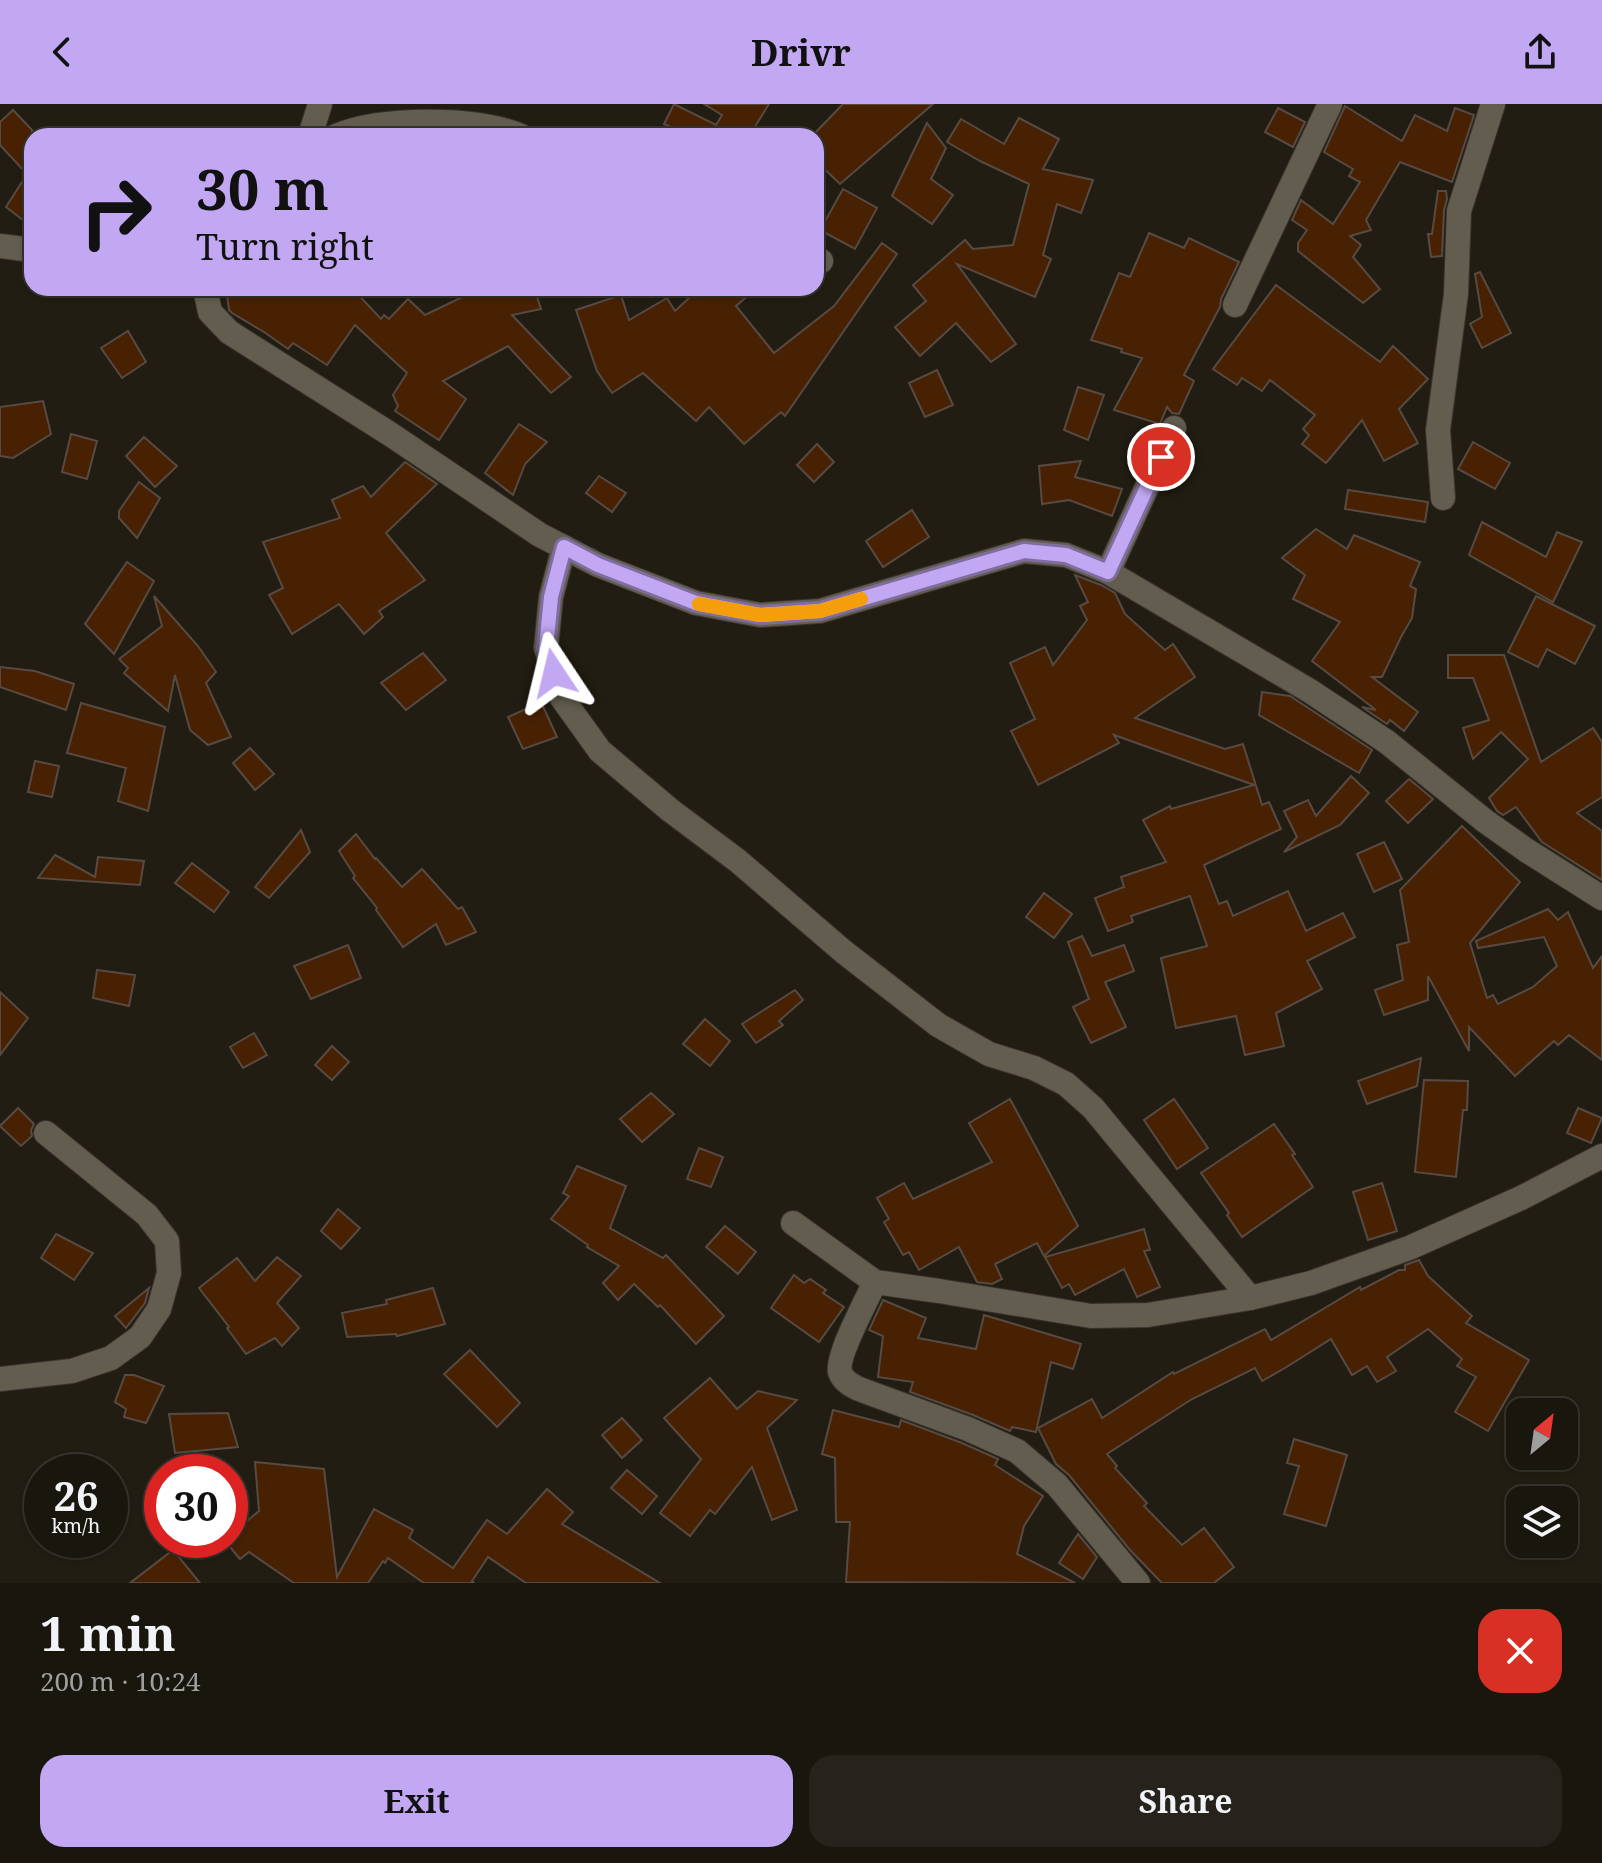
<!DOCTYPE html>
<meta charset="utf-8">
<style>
:root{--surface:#19160e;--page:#26231c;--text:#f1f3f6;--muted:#9f9f9e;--line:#37352e;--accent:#c2a8f2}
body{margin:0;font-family:"Noto Serif",serif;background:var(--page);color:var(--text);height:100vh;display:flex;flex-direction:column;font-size:30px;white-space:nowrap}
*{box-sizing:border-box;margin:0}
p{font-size:26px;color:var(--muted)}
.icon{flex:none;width:44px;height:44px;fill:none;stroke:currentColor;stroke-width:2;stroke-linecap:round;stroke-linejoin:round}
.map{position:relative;height:1479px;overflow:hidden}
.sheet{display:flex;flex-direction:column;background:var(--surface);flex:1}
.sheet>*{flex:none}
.banner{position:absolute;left:24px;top:24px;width:800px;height:168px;border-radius:24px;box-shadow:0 2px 6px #0004,0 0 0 2px var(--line);background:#c2a8f2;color:#111;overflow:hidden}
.needle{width:52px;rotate:29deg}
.buttons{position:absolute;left:1506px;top:1294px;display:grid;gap:16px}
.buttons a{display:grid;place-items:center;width:72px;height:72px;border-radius:16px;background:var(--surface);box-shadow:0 2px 6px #0004,0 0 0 2px var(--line);font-size:40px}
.speed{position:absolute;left:24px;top:1350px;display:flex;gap:16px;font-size:40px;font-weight:700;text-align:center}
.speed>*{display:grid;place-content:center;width:104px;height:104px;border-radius:50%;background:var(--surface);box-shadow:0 2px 6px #0004,0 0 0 2px var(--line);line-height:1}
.speed small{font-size:20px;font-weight:400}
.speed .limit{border:12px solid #d22;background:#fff;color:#111}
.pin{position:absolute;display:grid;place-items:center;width:68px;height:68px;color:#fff;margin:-34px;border:4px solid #fff;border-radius:50%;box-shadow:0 2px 8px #0007}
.me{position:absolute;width:88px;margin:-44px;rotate:350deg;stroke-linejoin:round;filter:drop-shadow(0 0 6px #0008)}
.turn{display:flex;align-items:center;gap:28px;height:168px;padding:0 40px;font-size:36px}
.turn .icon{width:104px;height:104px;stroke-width:2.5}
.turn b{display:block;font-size:56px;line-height:68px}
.round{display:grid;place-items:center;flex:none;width:84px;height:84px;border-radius:24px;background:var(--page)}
.summary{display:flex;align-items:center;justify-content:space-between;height:136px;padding:0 40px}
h1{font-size:48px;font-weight:700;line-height:60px}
.button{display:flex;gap:16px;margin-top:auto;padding:16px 40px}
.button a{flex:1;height:92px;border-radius:24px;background:var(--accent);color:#111;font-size:32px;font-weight:700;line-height:92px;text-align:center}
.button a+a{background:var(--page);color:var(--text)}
header{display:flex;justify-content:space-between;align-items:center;height:104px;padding:0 40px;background:var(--accent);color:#111;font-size:36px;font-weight:700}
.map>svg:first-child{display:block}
.building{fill:#482103;stroke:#574a42;stroke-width:2}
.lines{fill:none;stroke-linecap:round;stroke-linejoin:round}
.minor-casing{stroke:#39352f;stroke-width:26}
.minor{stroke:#635d50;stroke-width:24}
.route-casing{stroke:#7e6d9d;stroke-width:20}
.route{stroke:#c2a8f2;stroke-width:14}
.slow{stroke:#f59e0b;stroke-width:14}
</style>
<header><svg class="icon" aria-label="back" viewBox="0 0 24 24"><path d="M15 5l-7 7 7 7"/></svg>Drivr<svg class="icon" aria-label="share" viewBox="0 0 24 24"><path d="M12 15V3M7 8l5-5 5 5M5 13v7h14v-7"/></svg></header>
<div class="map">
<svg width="1602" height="1479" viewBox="0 0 1602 1479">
<rect width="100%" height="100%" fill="#211d12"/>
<!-- building -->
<g class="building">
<path d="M674 0 716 21 722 11 704 0H769L751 29 740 23 736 30 739 32H665L671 23 664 20Z"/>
<path d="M843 0H933L840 80 816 57V28Z"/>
<path d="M1345 2 1402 37 1415 11 1447 27 1455 4 1474 11 1452 78 1400 58 1366 116 1371 126 1350 132 1361 141 1353 153 1380 185 1363 199 1298 147V139L1307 126 1292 116 1301 96 1333 120 1360 78 1349 72 1353 65 1324 48Z"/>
<path d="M1278 4 1305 18 1293 43 1265 28Z"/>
<path d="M13 6 32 26V123L6 103 27 70 0 41V18Z"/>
<path d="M1019 14 1059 35 1043 65 1093 76 1081 109 1057 100 1043 151 1051 155 1035 193 957 160 1016 240 991 258 956 219 920 252 895 223 926 197 913 181 965 136 973 145 1013 141 1029 80 980 57 947 38 961 15 1004 40Z"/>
<path d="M927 19 946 44 931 75 953 91 932 120 892 92Z"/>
<path d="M843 85 877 104 855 145 820 126Z"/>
<path d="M1438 87H1446L1447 95 1444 106 1442 152 1431 153 1428 130H1432Z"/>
<path d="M1149 129 1184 144 1189 134 1239 158 1221 195 1220 203 1184 271 1194 277 1179 310 1172 309 1167 303 1160 320 1114 306 1142 254 1121 248 1122 245 1091 236 1119 169 1130 173Z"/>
<path d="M882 139 897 150 785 312 781 308 744 340 709 303 696 317 643 269 612 289 597 267 576 206 621 191 629 216 667 194 675 207 700 184H757L736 202 774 249 834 202Z"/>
<path d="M1480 168 1511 229 1482 244 1470 220 1482 213 1475 170Z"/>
<path d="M1276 181 1380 258 1393 242 1428 275 1399 305 1418 339 1384 357 1362 316 1326 359 1302 340 1309 331 1303 325 1315 311 1270 276 1262 287 1242 274 1237 281 1213 265Z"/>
<path d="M226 184H352L381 215 384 211 389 215 408 195 425 211 481 184H534L541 205 512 211 571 273 551 289 508 242 443 277 466 295 439 336 395 307 398 302 393 291 407 269 355 221 327 261 293 239 288 245 264 228 232 209 229 206Z"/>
<path d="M128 227 146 258 122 274 101 244Z"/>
<path d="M937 266 953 301 925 313 909 279Z"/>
<path d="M1078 283 1104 291 1088 336 1064 326Z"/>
<path d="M43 297 51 330 13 354 0 352V303Z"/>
<path d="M519 320 547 338 525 360 513 391 485 369Z"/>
<path d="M71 330 97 337 87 375 62 368Z"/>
<path d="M144 333 177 362 155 383 126 352Z"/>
<path d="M1473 338 1510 359 1495 385 1458 365Z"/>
<path d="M817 340 834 358 814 378 797 361Z"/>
<path d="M1081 357 1075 373 1122 385 1112 412 1069 396 1042 400 1039 362Z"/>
<path d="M405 358 437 380 386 429 425 476 379 507 383 513 364 530 339 500 292 530 269 491 283 484 263 438 340 414 332 396 363 382 371 393Z"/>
<path d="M599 372 626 389 612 408 586 389Z"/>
<path d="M139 378 160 394 137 434 119 414V407Z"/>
<path d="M1348 386 1428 398 1425 418 1345 405Z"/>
<path d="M912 406 929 433 883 463 866 437Z"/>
<path d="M1482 418 1546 453 1557 428 1582 438 1553 498 1469 451Z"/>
<path d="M1316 425 1347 445 1354 431 1420 458 1410 482 1416 485 1412 514 1401 533 1382 573H1372L1418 608 1404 627 1390 616 1387 620 1362 603 1376 606 1312 557 1340 518 1293 495 1305 471 1282 454Z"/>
<path d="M127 458 154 477 114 550 85 520Z"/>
<path d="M1075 471 1101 481 1115 489 1125 510 1165 546 1173 540 1195 573 1135 614 1225 645 1243 640 1262 701 1269 698 1281 725 1204 761 1219 800 1227 797 1233 812 1288 787 1306 827 1343 809 1355 833 1307 857 1322 885 1276 909 1284 942 1245 951 1236 912 1176 924 1161 854 1207 842 1190 792 1131 812 1133 818 1108 827 1095 794 1124 783 1121 773 1166 758 1143 716 1170 702 1171 705 1254 681 1114 631 1119 639 1038 681 1011 627 1035 615 1010 559 1045 543 1053 561 1087 516 1080 502 1088 498Z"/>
<path d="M154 492 198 542 216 568 206 579 231 633 208 641 190 626 175 571 168 607 124 569 128 564 119 555 162 522Z"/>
<path d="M1536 492 1595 522 1575 560 1547 545 1538 563 1508 548Z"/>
<path d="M423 549 446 576 406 606 381 579Z"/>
<path d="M1448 551H1504L1541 658 1593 624 1602 638V693L1577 709 1602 727V776L1542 738 1516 703 1503 711 1497 707 1489 694 1528 655 1501 628 1473 655 1463 624 1489 616 1473 574H1448Z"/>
<path d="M0 563 35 567 74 580 66 606 0 583Z"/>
<path d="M1262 588 1290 592 1372 646 1359 669 1259 611Z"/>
<path d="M541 598 557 633 523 645 508 613Z"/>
<path d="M81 599 165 623 148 707 118 697 126 664 67 649Z"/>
<path d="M250 644 274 670 255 686 233 659Z"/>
<path d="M35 657 59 662 52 693 28 688Z"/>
<path d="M1351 672 1369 689 1340 721 1284 748 1297 733 1284 707 1308 696 1316 712Z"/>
<path d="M1409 675 1433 695 1408 719 1386 697Z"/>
<path d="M1462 722 1520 778 1470 839 1487 894 1493 891 1498 900 1533 883 1557 862 1544 833 1478 844 1476 837 1548 805 1558 816 1568 808 1593 864 1602 852V956L1569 931 1558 941 1554 937 1515 972 1469 923V947L1428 872V896L1384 911 1375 886 1403 876 1397 841 1409 838 1400 786Z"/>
<path d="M301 726 310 748 269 794 255 783Z"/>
<path d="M356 730 375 755 376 754 402 783 422 765 458 805 462 803 476 828 446 841 436 820 403 843 376 806 377 804 353 774 355 772 339 747Z"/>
<path d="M1384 738 1402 775 1374 788 1357 750Z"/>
<path d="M55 751 95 773 98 753 144 757 140 781 38 774Z"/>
<path d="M192 759 229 788 214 808 175 779Z"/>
<path d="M1044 789 1072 810 1054 834 1026 813Z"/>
<path d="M1082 832 1092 852 1124 841 1134 867 1105 878 1126 923 1091 939 1073 903 1089 895 1068 838Z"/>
<path d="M348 841 361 874 311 895 294 862Z"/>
<path d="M97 866 135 871 129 902 93 894Z"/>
<path d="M795 886 803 896 779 917 783 921 756 939 742 920Z"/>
<path d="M0 888 28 914 0 951Z"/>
<path d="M705 915 730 937 710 962 683 940Z"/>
<path d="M254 929 267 951 243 964 230 943Z"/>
<path d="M332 942 349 958 332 976 315 961Z"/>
<path d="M1421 954 1417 982 1367 1000 1358 977Z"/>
<path d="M1424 976 1468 977 1467 1006H1463L1456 1073 1415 1068Z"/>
<path d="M651 989 674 1010 642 1038 620 1015Z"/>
<path d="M1010 995 1078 1122 1044 1152 1037 1139 995 1160 1002 1175 992 1180 977 1178 959 1143 919 1166 909 1148 903 1151 884 1118 889 1115 877 1094 904 1079 913 1095 992 1058 969 1019Z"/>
<path d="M1174 995 1208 1044 1177 1065 1144 1016Z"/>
<path d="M18 1004 34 1020 31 1026 32 1032 21 1042 0 1022Z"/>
<path d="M1578 1004 1602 1014 1591 1039 1567 1029Z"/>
<path d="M1274 1020 1295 1050 1292 1051 1313 1083 1242 1133 1227 1111 1229 1109 1201 1069Z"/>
<path d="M699 1044 723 1053 711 1083 687 1075Z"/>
<path d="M577 1062 626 1082 610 1124 663 1154 666 1151 724 1212 696 1240 660 1201 658 1203 634 1180 618 1196 603 1179 619 1162 587 1143 588 1141 551 1115 569 1092 563 1089Z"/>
<path d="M1382 1079 1397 1127 1368 1136 1353 1088Z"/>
<path d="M338 1105 360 1124 341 1145 321 1127Z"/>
<path d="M725 1122 756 1148 738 1170 706 1143Z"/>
<path d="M1144 1125 1150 1146 1144 1147 1160 1183 1137 1193 1124 1165 1075 1191 1069 1180 1062 1184 1045 1153Z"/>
<path d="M56 1130 93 1149 74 1176 41 1154Z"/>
<path d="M277 1153 301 1172 277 1199 299 1224 282 1242 275 1234 246 1250 227 1224 229 1223 199 1184 237 1154 255 1177Z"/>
<path d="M1419 1156 1428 1172 1472 1212 1466 1219 1529 1256 1488 1327 1455 1308 1476 1273 1457 1262 1462 1255 1428 1225 1387 1253 1396 1267 1377 1278 1367 1262 1352 1271 1331 1235 1285 1264 1262 1277 1255 1264 1192 1295 1107 1350 1117 1362 1115 1364 1147 1399 1144 1402 1182 1441 1204 1424 1234 1463 1214 1479H1162L1130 1446 1069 1371 1056 1360 1038 1324 1092 1295 1102 1314 1173 1268 1174 1270 1265 1225 1271 1236 1360 1183 1361 1186 1399 1166H1405V1161Z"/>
<path d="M794 1171 804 1179 810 1175 826 1186 823 1189 844 1203 819 1238 771 1204Z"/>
<path d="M149 1184 145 1199 126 1224 115 1212Z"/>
<path d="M433 1184 445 1220 397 1232 396 1230 347 1233 342 1209 387 1200 386 1196Z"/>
<path d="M883 1196 926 1214 918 1234 976 1245 984 1211 1081 1240 1073 1265 1051 1258 1036 1328 1012 1323 1010 1327 973 1311 910 1288 913 1278 878 1273 883 1232 869 1226Z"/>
<path d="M470 1246 520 1299 497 1323 444 1270Z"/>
<path d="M125 1271H134L164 1282 146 1319 124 1313 126 1305 115 1298Z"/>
<path d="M710 1274 737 1305 758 1287 797 1296 767 1324 797 1406 772 1416 752 1363 715 1410 710 1406 690 1432 660 1409 701 1355 664 1314Z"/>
<path d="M833 1306 899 1323 901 1316 962 1339 998 1355 995 1361 1043 1392 1024 1422 1017 1450 1075 1479 846 1478 850 1418H836L835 1354 822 1350Z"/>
<path d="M228 1309 238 1343 175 1349 169 1310Z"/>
<path d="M622 1314 642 1336 622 1354 602 1331Z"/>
<path d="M1294 1335 1347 1351 1326 1422 1284 1410 1299 1362 1287 1359Z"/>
<path d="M255 1358 324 1365 337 1473 374 1405 413 1426 409 1434 453 1464 487 1416 507 1430 547 1385 573 1408 562 1420 660 1479H526L488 1453 472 1477 474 1479H424L388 1454 385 1459 383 1457 368 1479H294L249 1448 240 1455 224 1436H230V1431L259 1407Z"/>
<path d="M627 1366 657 1392 642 1410 611 1384Z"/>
<path d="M1078 1430 1097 1453 1083 1475 1059 1459Z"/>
<path d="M173 1446 200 1479H130Z"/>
</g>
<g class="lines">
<defs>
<g id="minor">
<path d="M310 32 320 0"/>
<path d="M336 32C381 13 476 13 521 32"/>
<path d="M0 142 32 146"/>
<path d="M816 155 821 157"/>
<path d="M205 184 210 208 229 228 390 330 540 431 598 461 696 499 760 511 820 507 1024 447 1066 451 1108 468 1310 587 1387 638 1485 717 1526 746 1602 794"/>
<path d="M1235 201 1330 0"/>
<path d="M1443 394 1438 326 1456 190 1459 107 1493 0"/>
<path d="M564 443 551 493 546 544 562 594 600 647 670 706 738 757 844 848 938 921 989 950 1034 964 1066 980 1093 1004 1250 1194"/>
<path d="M1108 468 1174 324"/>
<path d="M793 1119 875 1178 939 1187 1091 1212 1148 1211 1250 1194 1311 1179 1409 1144 1521 1094 1602 1052"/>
<path d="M875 1178C867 1195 836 1253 840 1268 843 1277 851 1281 859 1285L968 1325 1017 1347 1057 1381 1138 1479"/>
<path d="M0 1275 72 1267 111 1254 140 1233 159 1205 169 1169 167 1137 147 1111 46 1029"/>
</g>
</defs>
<!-- minor casing -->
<use href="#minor" class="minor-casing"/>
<!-- minor -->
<use href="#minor" class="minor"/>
</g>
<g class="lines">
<defs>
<path id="route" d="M554 569 546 544 551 493 564 443 598 461 696 499 760 511 820 507 1024 447 1066 451 1108 468 1161 353"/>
</defs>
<!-- route casing -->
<use href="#route" class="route-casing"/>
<!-- route -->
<use href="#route" class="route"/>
<!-- slow -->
<path class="slow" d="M699 500 760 511 820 507 861 495"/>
</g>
</svg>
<div class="buttons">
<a><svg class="needle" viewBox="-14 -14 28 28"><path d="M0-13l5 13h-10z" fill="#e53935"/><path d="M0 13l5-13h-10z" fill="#9f9f9e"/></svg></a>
<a><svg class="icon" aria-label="layers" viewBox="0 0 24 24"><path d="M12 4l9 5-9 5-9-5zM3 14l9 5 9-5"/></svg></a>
</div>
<div class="speed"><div>26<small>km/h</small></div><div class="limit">30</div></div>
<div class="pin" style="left:1161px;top:353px;background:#d93025"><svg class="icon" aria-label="arrive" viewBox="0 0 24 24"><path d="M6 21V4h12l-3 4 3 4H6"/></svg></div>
<svg class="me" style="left:554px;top:569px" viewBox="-20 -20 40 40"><path d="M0-17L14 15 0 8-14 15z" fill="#c2a8f2" stroke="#fff" stroke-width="4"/></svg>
<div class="banner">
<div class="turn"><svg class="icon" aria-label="right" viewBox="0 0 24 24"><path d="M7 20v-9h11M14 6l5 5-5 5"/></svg><div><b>30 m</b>Turn right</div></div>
</div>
</div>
<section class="sheet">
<div class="summary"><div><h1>1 min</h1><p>200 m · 10:24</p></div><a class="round" style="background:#d93025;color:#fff"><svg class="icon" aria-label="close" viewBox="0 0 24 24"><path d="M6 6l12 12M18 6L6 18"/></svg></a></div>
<div class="button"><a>Exit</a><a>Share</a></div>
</section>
